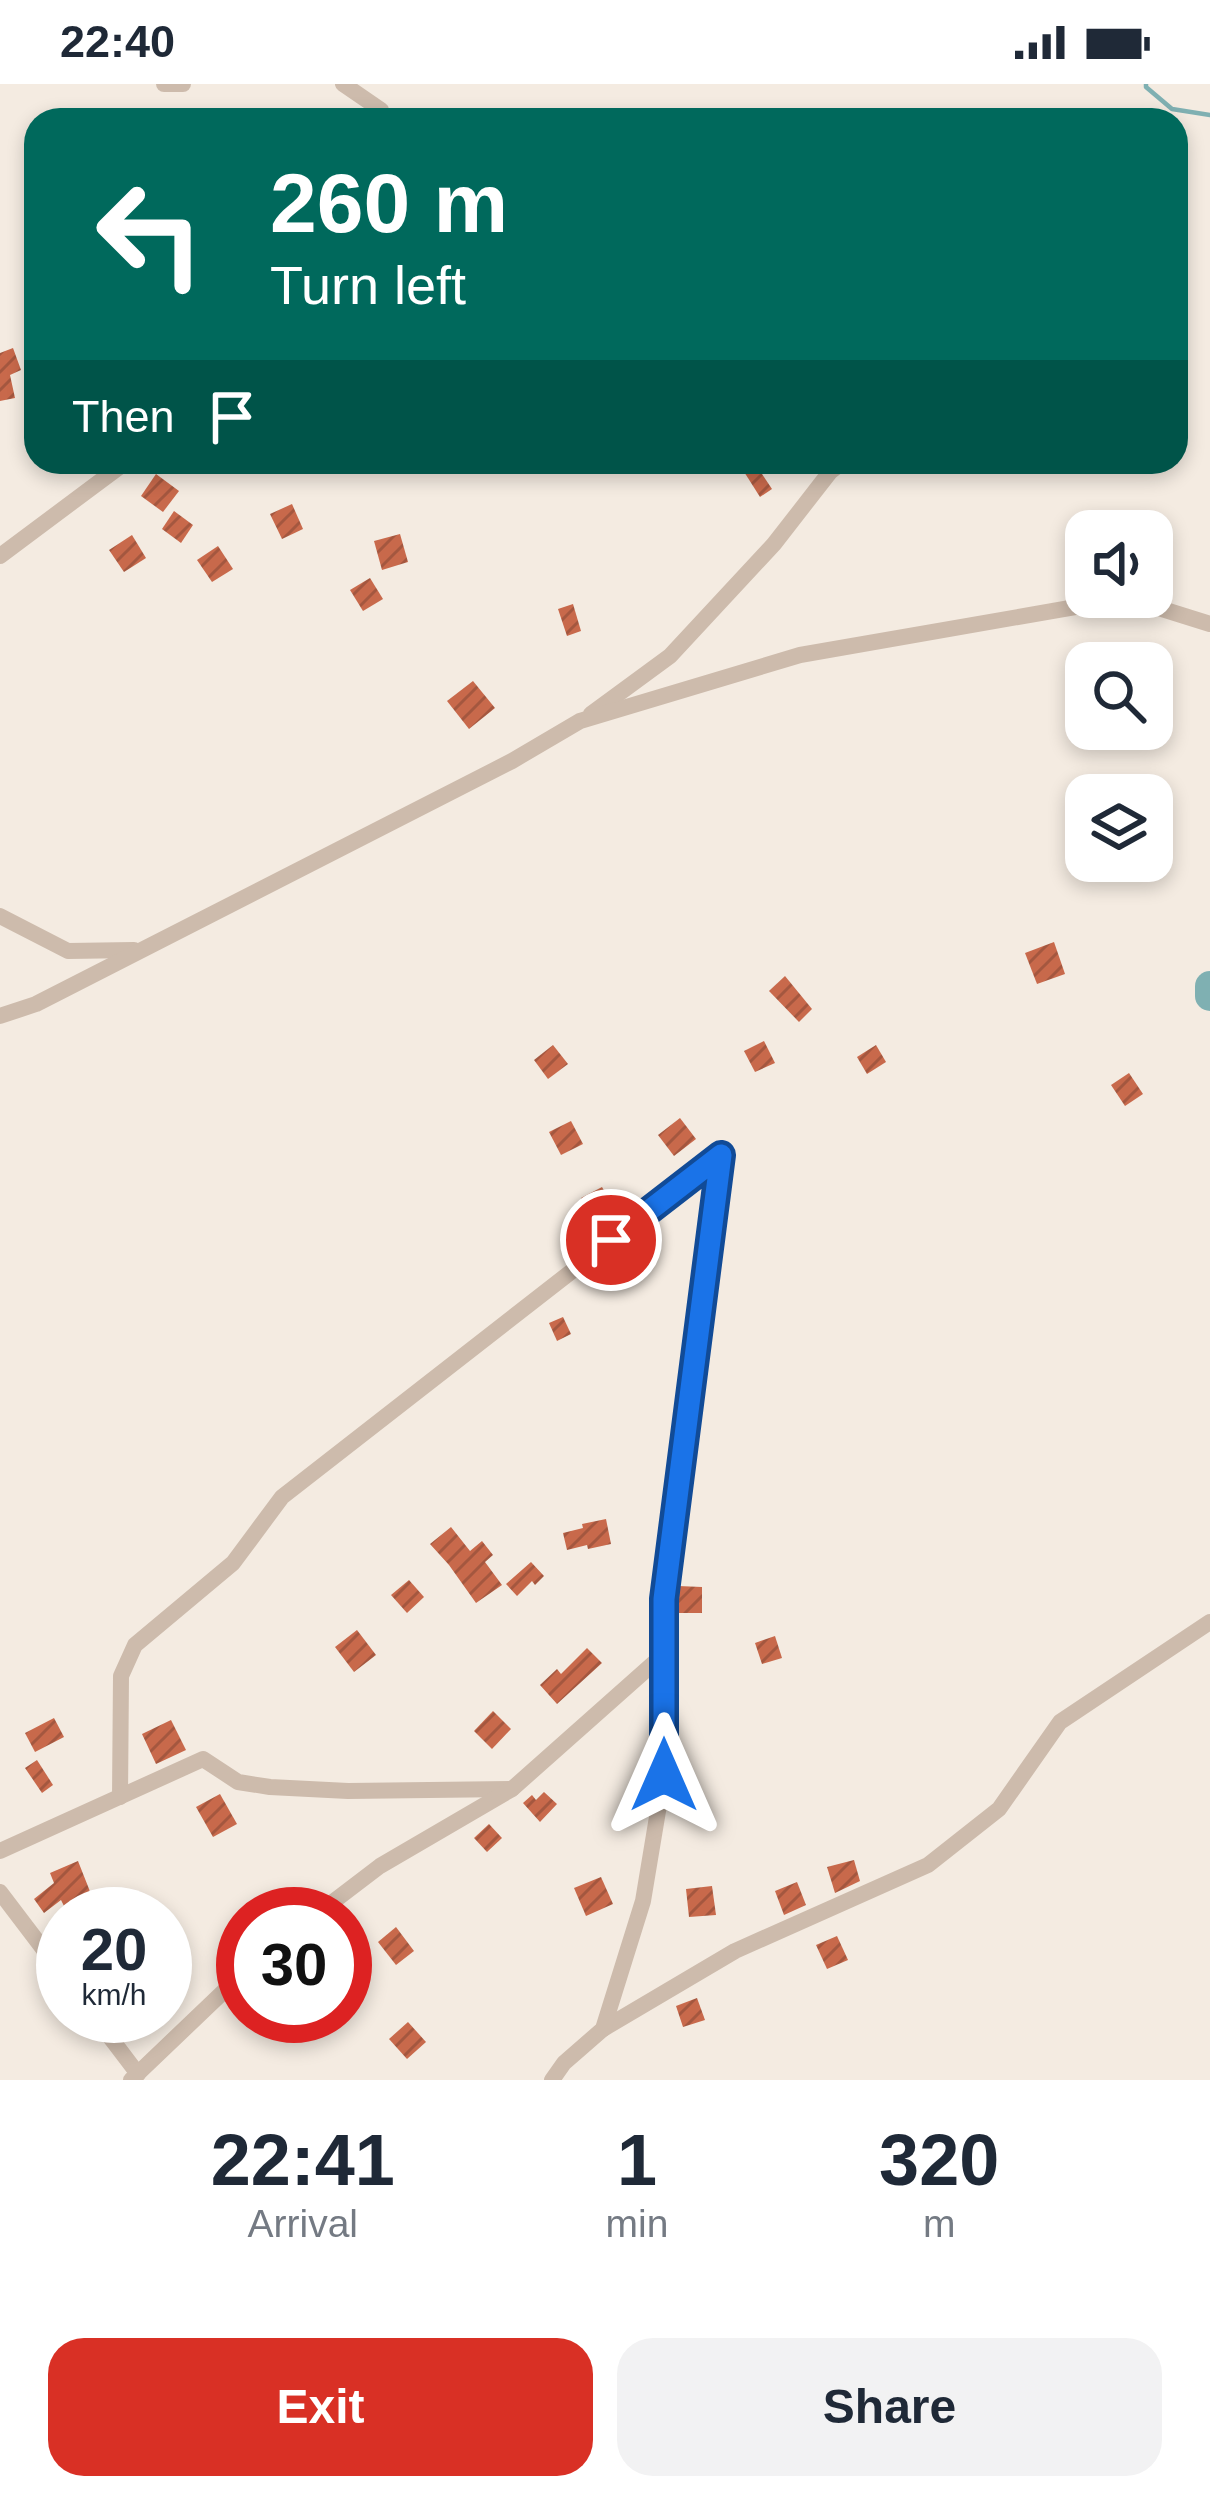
<!DOCTYPE html>
<style>
:root{--surface:#fff;--page:#f2f2f3;--text:#1f2937;--muted:#747a83;--accent:#d93025}
body{margin:0;font-family:Helvetica,sans-serif;background:var(--page);color:var(--text);height:100vh;display:flex;flex-direction:column;font-size:45px;white-space:nowrap}
*{box-sizing:border-box;margin:0}
p{font-size:39px;color:var(--muted)}
.icon{flex:none;width:66px;height:66px;fill:none;stroke:currentColor;stroke-width:2;stroke-linecap:round;stroke-linejoin:round}
.map{position:relative;height:1996px;overflow:hidden}
.sheet{display:flex;flex-direction:column;background:var(--surface);flex:1}
.sheet>*{flex:none}
.hud{position:absolute;left:24px;top:24px;width:1164px;height:366px;border-radius:36px;box-shadow:0 6px 18px #0003;background:#00695c;color:#fff;overflow:hidden}
.buttons{position:absolute;left:1065px;top:426px;display:grid;gap:24px}
.buttons a{display:grid;place-items:center;width:108px;height:108px;border-radius:24px;background:var(--surface);box-shadow:0 6px 18px #0003;font-size:60px}
.speed{position:absolute;left:36px;top:1803px;display:flex;gap:24px;font-size:60px;font-weight:700;text-align:center}
.speed>*{display:grid;place-content:center;width:156px;height:156px;border-radius:50%;background:var(--surface);box-shadow:0 6px 18px #0003;line-height:1}
.speed small{font-size:30px;font-weight:400}
.speed .limit{border:18px solid #d22;background:#fff;color:#111}
.pin{position:absolute;display:grid;place-items:center;width:102px;height:102px;color:#fff;margin:-51px;border:6px solid #fff;border-radius:50%;box-shadow:0 3px 12px #0007}
.me{position:absolute;width:132px;margin:-66px;rotate:0deg;stroke-linejoin:round;filter:drop-shadow(0 0 9px #0008)}
.turn{display:flex;align-items:center;gap:42px;height:252px;padding:0 48px;font-size:54px}
.turn .icon{width:156px;height:156px;stroke-width:2.5}
.turn b{display:block;font-size:84px;line-height:102px}
.then{display:flex;align-items:center;height:114px;padding:0 48px;background:#0003;gap:24px;font-size:45px}
.eta{display:flex;justify-content:space-evenly;align-items:center;height:204px;text-align:center}
.eta b{font-size:72px;font-weight:600;line-height:84px}
.button{display:flex;gap:24px;margin-top:auto;padding:24px 48px}
.button a{flex:1;height:138px;border-radius:36px;background:var(--accent);color:#fff;font-size:48px;font-weight:600;line-height:138px;text-align:center}
.button a+a{background:var(--page);color:var(--text)}
.status{display:flex;justify-content:space-between;align-items:center;height:84px;padding:0 60px;background:var(--surface);direction:ltr}
.status svg{height:33px;fill:currentColor}
.map>svg:first-child{display:block}
.lines{fill:none;stroke-linecap:round;stroke-linejoin:round}
.stream{stroke:#7fb0b2;stroke-width:4.5}
.river{stroke:#7fb0b2;stroke-width:30}
.building{fill:url(#building-hatch)}
.minor{stroke:#cdbbac;stroke-width:16}
.route-casing{stroke:#114b97;stroke-width:30}
.route{stroke:#1a73e8;stroke-width:21}
</style>
<div class="status"><b>22:40</b><svg viewBox="0 0 49 12"><path d="M0 12V9h3v3zM5 12V6h3v6zM10 12V3h3v9zM15 12V0h3v12zM26 1h20v11H26zM47 4h2v5h-2z"/></svg></div>
<div class="map">
<svg width="1210" height="1996" viewBox="0 0 1210 1996">
<defs>
<pattern id="building-hatch" width="6" height="6" patternUnits="userSpaceOnUse" patternTransform="scale(3)"><rect width="6" height="6" fill="#c8694b"/><path d="M-1 1l2-2M0 6l6-6M5 7l2-2" fill="none" stroke="#a4573f"/></pattern>
</defs>
<rect width="100%" height="100%" fill="#f4ebe1"/>
<g class="lines">
<!-- stream -->
<path class="stream" d="M1146 0V3L1172 25 1210 31"/>
<!-- river -->
<path class="river" d="M1210 902V912"/>
</g>
<!-- building -->
<g class="building">
<path d="M13 264 21 286 10 291 15 314 0 317V269Z"/>
<path d="M749 378H754L772 405 760 413 741 383Z"/>
<path d="M156 390 179 407 163 428 141 412Z"/>
<path d="M292 420 303 445 282 455 270 430Z"/>
<path d="M174 427 193 441 181 459 162 445Z"/>
<path d="M400 450 408 478 382 486 374 457Z"/>
<path d="M132 451 146 474 124 488 109 466Z"/>
<path d="M218 462 233 485 212 498 197 476Z"/>
<path d="M370 494 383 515 363 527 350 506Z"/>
<path d="M573 520 581 547 567 552 558 525Z"/>
<path d="M473 597 495 624 469 645 447 617Z"/>
<path d="M1054 858 1065 890 1037 900 1025 869Z"/>
<path d="M785 892 812 925 799 938 769 907Z"/>
<path d="M764 957 775 979 755 988 744 967Z"/>
<path d="M553 961 568 980 548 995 534 976Z"/>
<path d="M876 961 886 978 867 990 857 973Z"/>
<path d="M1129 989 1143 1010 1125 1022 1111 1001Z"/>
<path d="M680 1034 696 1055 674 1072 658 1051Z"/>
<path d="M571 1037 583 1060 561 1071 549 1048Z"/>
<path d="M602 1103 618 1131 603 1143 595 1133 593 1134 581 1114Z"/>
<path d="M631 1157 644 1174 626 1187 614 1170Z"/>
<path d="M563 1233 571 1250 557 1257 549 1239Z"/>
<path d="M606 1435 611 1460 588 1465 587 1461 567 1466 563 1449 583 1444 582 1440Z"/>
<path d="M451 1443 470 1467 482 1457 493 1471 485 1478 502 1501 476 1519 449 1481 430 1460Z"/>
<path d="M531 1478 544 1492 535 1501 532 1497 517 1512 506 1500Z"/>
<path d="M409 1496 424 1513 407 1529 391 1511Z"/>
<path d="M678 1502 702 1503V1529H677Z"/>
<path d="M357 1546 376 1571 354 1588 335 1563Z"/>
<path d="M775 1552 782 1574 762 1580 755 1559Z"/>
<path d="M587 1564 602 1579 557 1620 540 1601 557 1585 561 1590Z"/>
<path d="M493 1627 511 1645 492 1665 474 1647Z"/>
<path d="M54 1634 64 1653 35 1668 25 1649Z"/>
<path d="M171 1636 186 1666 156 1680 142 1650Z"/>
<path d="M37 1676 53 1701 42 1709 25 1684Z"/>
<path d="M544 1708 557 1720 540 1738 523 1719 532 1711 536 1716Z"/>
<path d="M220 1710 237 1740 213 1753 196 1723Z"/>
<path d="M489 1740 502 1754 487 1768 474 1754Z"/>
<path d="M854 1776 860 1797 835 1809 827 1783Z"/>
<path d="M78 1777 91 1810 64 1822 61 1816 44 1829 34 1815 54 1799 50 1789Z"/>
<path d="M601 1793 613 1820 586 1832 574 1804Z"/>
<path d="M797 1798 806 1821 784 1831 775 1807Z"/>
<path d="M712 1802 716 1831 689 1833 686 1805Z"/>
<path d="M396 1843 414 1867 396 1881 378 1858Z"/>
<path d="M837 1852 848 1876 827 1885 816 1861Z"/>
<path d="M697 1914 705 1936 683 1943 676 1922Z"/>
<path d="M408 1938 426 1958 407 1975 389 1955Z"/>
</g>
<g class="lines">
<!-- minor -->
<g class="minor">
<path d="M164 0H183"/>
<path d="M343 0 381 26"/>
<path d="M0 472 126 378"/>
<path d="M591 630 670 572 774 460 830 388 843 378"/>
<path d="M0 832 68 867 134 866"/>
<path d="M0 932 36 920 512 677 580 637 800 571 1127 514 1210 540"/>
<path d="M120 1713 121 1592 135 1561 233 1479 282 1413 721 1071"/>
<path d="M0 1767 203 1675 238 1698 270 1703 348 1707 512 1705"/>
<path d="M0 1808 63 1891"/>
<path d="M317 1830 380 1782 512 1705 664 1570"/>
<path d="M94 1932 138 1990"/>
<path d="M603 1945 735 1867 928 1781 999 1725 1060 1638 1210 1538"/>
<path d="M131 1996 243 1889"/>
<path d="M552 1996 564 1979 603 1945 643 1817 664 1691V1515L690 1288 721 1071"/>
</g>
</g>
<g class="lines">
<defs>
<path id="route" d="M611 1156 721 1071 664 1515V1691"/>
</defs>
<!-- route casing -->
<use href="#route" class="route-casing"/>
<!-- route -->
<use href="#route" class="route"/>
</g>
</svg>
<div class="buttons">
<a><svg class="icon" aria-label="sound" viewBox="0 0 24 24"><path d="M4 9h4l5-4v14l-5-4H4zM17 9q2 3 0 6"/></svg></a>
<a><svg class="icon" aria-label="search" viewBox="0 0 24 24"><circle cx="10" cy="10" r="6"/><path d="M15 15l6 6"/></svg></a>
<a><svg class="icon" aria-label="layers" viewBox="0 0 24 24"><path d="M12 4l9 5-9 5-9-5zM3 14l9 5 9-5"/></svg></a>
</div>
<div class="speed"><div>20<small>km/h</small></div><div class="limit">30</div></div>
<div class="pin" style="left:611px;top:1156px;background:#d93025"><svg class="icon" aria-label="arrive" viewBox="0 0 24 24"><path d="M6 21V4h12l-3 4 3 4H6"/></svg></div>
<svg class="me" style="left:664px;top:1691px" viewBox="-20 -20 40 40"><path d="M0-17L14 15 0 8-14 15z" fill="#1a73e8" stroke="#fff" stroke-width="4"/></svg>
<div class="hud">
<div class="turn"><svg class="icon" aria-label="left" viewBox="0 0 24 24"><path d="M17 20v-9H6M10 6l-5 5 5 5"/></svg><div><b>260 m</b>Turn left</div></div>
<div class="then">Then<svg class="icon" aria-label="arrive" viewBox="0 0 24 24"><path d="M6 21V4h12l-3 4 3 4H6"/></svg></div>
</div>
</div>
<section class="sheet">
<div class="eta">
<div><b>22:41</b><p>Arrival</p></div>
<div><b>1</b><p>min</p></div>
<div><b>320</b><p>m</p></div>
</div>
<div class="button"><a>Exit</a><a>Share</a></div>
</section>
